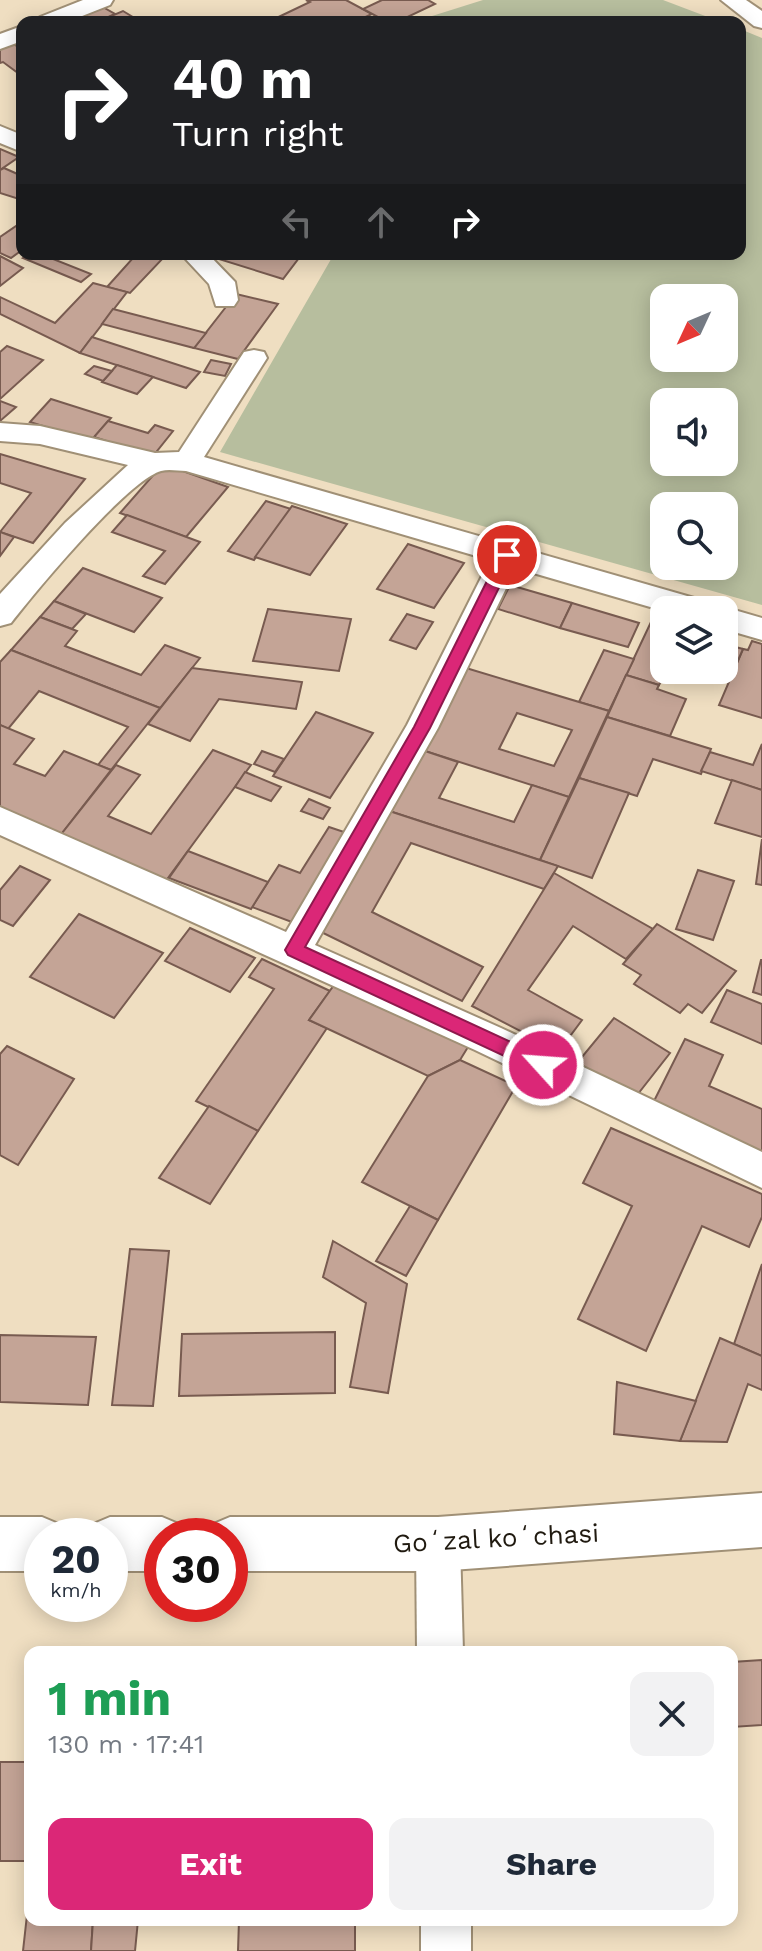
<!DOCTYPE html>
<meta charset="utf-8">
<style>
:root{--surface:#fff;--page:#f2f2f3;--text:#1f2937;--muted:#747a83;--accent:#db2777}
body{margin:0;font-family:"Work Sans",sans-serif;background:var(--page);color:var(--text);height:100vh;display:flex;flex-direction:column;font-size:30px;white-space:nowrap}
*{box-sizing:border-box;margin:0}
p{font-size:26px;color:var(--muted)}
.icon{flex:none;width:44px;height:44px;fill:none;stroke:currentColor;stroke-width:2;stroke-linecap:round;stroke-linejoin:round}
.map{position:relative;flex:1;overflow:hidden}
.side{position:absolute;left:24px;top:1646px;width:714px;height:280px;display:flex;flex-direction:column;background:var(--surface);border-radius:16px;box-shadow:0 4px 20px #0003}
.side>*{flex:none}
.guide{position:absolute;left:16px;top:16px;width:730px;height:244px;border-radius:16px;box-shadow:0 4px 20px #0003;background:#202124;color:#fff;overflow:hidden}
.needle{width:52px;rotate:226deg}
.fabs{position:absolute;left:650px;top:284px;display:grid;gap:16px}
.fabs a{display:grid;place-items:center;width:88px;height:88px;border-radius:16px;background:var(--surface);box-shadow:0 4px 20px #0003;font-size:40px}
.speed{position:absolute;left:24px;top:1518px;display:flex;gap:16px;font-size:40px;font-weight:700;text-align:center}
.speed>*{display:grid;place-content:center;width:104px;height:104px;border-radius:50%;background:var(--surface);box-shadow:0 4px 20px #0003;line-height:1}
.speed small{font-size:20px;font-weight:400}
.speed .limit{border:12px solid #d22;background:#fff;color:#111}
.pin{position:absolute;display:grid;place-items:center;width:68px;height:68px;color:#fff;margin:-34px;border:4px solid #fff;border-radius:50%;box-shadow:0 2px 8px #0007}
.me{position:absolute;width:88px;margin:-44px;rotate:296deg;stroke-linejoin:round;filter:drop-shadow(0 0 6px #0008)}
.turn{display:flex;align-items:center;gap:28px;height:168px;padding:0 24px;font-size:36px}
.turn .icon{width:104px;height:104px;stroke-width:2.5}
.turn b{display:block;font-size:56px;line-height:68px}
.lanes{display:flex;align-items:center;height:76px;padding:0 24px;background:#0003;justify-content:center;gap:40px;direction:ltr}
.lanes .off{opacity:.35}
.round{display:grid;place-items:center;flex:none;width:84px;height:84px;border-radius:16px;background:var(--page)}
.overview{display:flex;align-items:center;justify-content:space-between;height:136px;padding:0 24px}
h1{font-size:48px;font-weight:700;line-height:60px;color:#1e9e55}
.cta{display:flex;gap:16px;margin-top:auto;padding:16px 24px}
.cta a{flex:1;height:92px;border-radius:16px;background:var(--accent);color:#fff;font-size:32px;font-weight:700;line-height:92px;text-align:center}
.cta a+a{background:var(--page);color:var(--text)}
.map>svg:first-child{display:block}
.green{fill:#b7be9e;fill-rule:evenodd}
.building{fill:#c4a496;stroke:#785b50;stroke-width:2;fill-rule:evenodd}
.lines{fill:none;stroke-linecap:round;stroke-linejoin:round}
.street-casing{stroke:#a09076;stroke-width:4}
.secondary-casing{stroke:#a09076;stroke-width:4}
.street{fill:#fff;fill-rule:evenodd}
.secondary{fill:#fff;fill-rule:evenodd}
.route{fill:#db2777;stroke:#8e194d;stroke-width:2}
.labels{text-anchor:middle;stroke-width:8;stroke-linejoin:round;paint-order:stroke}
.near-street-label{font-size:26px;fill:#201a10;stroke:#fff}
</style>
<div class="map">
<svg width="762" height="1951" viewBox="0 0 762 1951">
<rect width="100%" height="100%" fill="#efdec1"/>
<!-- green -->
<g class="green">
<path d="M483 0H663L721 22H413Z"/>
<path d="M740 29 762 38V605L220 452 334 254H740ZM664 298H724V358H664ZM664 402H724V462H664ZM664 506H724V566H664Z"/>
</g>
<!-- building -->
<g class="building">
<path d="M306 0H346L372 14 355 22H268L310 2Z"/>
<path d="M382 0H428L435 4 397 22H387L363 9Z"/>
<path d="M101 6 115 14 104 19 108 22H61Z"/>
<path d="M123 11 141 22H108L104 19Z"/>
<path d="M10 41 22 50V76L3 62 0 63V45Z"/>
<path d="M0 149 19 157 0 170Z"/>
<path d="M4 168 22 176V200L0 193V170Z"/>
<path d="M22 222V250L11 258 0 253V237Z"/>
<path d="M29 254H52L48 257 91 274 81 282 23 258Z"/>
<path d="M132 254 166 255 130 293 107 287 134 257Z"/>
<path d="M203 254H302L283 279Z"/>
<path d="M0 256 23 268 0 286Z"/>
<path d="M93 283 127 292 80 353 0 314V297L55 323Z"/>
<path d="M236 294 278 304 238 359 194 348Z"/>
<path d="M113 309 206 333 194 348 102 324Z"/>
<path d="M92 337 200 372 186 388 80 353Z"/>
<path d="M7 346 43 360 0 399V352Z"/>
<path d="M211 360 231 364 225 376 204 372Z"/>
<path d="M117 365 153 377 137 394 102 382Z"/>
<path d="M94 366 112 371 103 381 85 374Z"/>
<path d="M51 399 111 418 91 441 30 422Z"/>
<path d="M0 401 16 407 0 421Z"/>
<path d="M108 421 148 433 155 425 173 431 153 456 94 437Z"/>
<path d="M0 454 85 479 33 543 0 532 31 493 0 483Z"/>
<path d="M163 464 228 487 186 537 120 513Z"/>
<path d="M266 501 291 509 254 560 228 551Z"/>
<path d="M292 506 347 524 310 575 255 557Z"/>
<path d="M127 515 200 542 165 584 143 576 165 551 112 532Z"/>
<path d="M0 532 14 537 0 556Z"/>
<path d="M408 544 464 563 434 608 377 589Z"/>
<path d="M83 568 162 598 134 632 54 601Z"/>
<path d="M510 585 572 603 560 628 498 609Z"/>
<path d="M54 601 86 614 72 629 40 617Z"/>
<path d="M572 603 639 623 628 647 560 628Z"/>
<path d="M268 609 351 619 339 671 253 661Z"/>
<path d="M407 614 433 622 416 649 390 640Z"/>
<path d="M40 617 77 631 65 646 141 675 165 645 200 658 160 708 11 650Z"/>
<path d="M651 622 664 626 666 670 659 685 626 675Z"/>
<path d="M752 641 762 644V718L719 705 743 649 748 650Z"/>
<path d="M724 644 743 649 733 672 724 670Z"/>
<path d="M11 650 160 708 111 770 98 765 128 727 39 691 8 729 0 725V662Z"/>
<path d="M604 650 634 659 609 711 579 702Z"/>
<path d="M192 668 302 682 296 709 219 699 190 741 148 724Z"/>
<path d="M466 668 609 711 569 797 422 750ZM517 713 572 730 554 766 499 749Z"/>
<path d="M626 675 659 685 657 689 686 699 670 736 607 717Z"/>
<path d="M316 712 373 733 330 798 273 776Z"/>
<path d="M607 717 711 749 701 774 653 759 637 796 579 778Z"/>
<path d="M0 725 34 739 14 764 45 776 64 751 111 770 59 837 0 812Z"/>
<path d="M762 744V790L701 771 710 752 753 765Z"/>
<path d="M413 747 458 762 439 798 514 822 532 785 569 797 540 860 380 808Z"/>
<path d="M213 750 251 765 165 882 59 837 116 765 140 775 108 816 151 834Z"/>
<path d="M262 751 284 759 275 772 254 764Z"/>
<path d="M245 772 281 787 271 801 235 787Z"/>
<path d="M579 778 629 793 592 878 540 860Z"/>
<path d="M732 780 762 790V837L715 823Z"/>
<path d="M309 799 330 808 323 819 301 811Z"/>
<path d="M380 808 558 866 544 889 411 843 372 912 483 967 462 1001 313 928Z"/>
<path d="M329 827 359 837 305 927 252 907 279 865 300 873Z"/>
<path d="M762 839V885L756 884Z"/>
<path d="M188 851 268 882 251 909 169 878Z"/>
<path d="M20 866 50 880 13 926 0 920V890Z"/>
<path d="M698 870 734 881 713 940 676 929Z"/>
<path d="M554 873 653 929 626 959 573 926 528 990 582 1020 559 1051 472 1006Z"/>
<path d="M79 914 163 953 114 1018 30 977Z"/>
<path d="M657 924 736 971 702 1013 688 1004 680 1013 634 984 641 975 623 964Z"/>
<path d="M190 928 255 958 230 992 165 961Z"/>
<path d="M262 959 330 991 309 1020 327 1028 258 1131 196 1101 274 989 249 977Z"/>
<path d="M761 960H762V995L753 992Z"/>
<path d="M334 985 468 1047 460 1060 428 1076 309 1020Z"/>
<path d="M727 990 762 1004V1044L711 1022Z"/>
<path d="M614 1018 670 1053 634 1099 577 1063Z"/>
<path d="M685 1039 723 1055 709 1086 762 1109V1156L651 1107Z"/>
<path d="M7 1046 74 1079 18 1165 0 1155V1054Z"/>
<path d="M460 1060 516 1086 438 1220 362 1182 428 1076Z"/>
<path d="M209 1106 258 1131 210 1204 159 1178Z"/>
<path d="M611 1128 762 1194V1217L749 1247 702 1226 646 1351 578 1319 632 1206 583 1183Z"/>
<path d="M410 1206 438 1220 406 1276 376 1261Z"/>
<path d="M333 1241 407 1284 388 1393 350 1387 366 1303 323 1277Z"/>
<path d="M130 1249 169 1251 153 1406 112 1405Z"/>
<path d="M762 1264V1356L734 1344Z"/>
<path d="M335 1332V1393L179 1396 182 1334Z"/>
<path d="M0 1335 96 1337 88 1405 0 1402Z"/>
<path d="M720 1338 762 1356V1390L748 1384 727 1442 680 1441Z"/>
<path d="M617 1382 696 1401 680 1441 614 1434Z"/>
<path d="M762 1660V1725L732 1727V1662Z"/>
<rect x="0" y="1762" width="30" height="99"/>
<path d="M30 1888V1920H93L91 1951H23Z"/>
<path d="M93 1920H138L135 1951H91Z"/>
<path d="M239 1920H355V1951H238Z"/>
</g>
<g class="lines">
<defs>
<g id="street">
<path d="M83 0H113L110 5 67 22H37L40 17Z"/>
<path d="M721 0H746L762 11V28L754 26Z"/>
<path d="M22 26V41L0 49V34Z"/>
<path d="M0 126 22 135V152L0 143Z"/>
<path d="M181 254H208L235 282 238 300 234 306H216L209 284Z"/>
<path d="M254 350 264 352 267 358 204 457 708 602 712 610 664 611 516 568 438 728 315 945 501 1028 762 1152V1188L475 1050 0 835V807L286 932 407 725 490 560 186 471C178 471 169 469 161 471 127 481 36 591 11 623L0 626V594L65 523 128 465 40 444 0 441V423L40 426 155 453 179 452 244 352Z"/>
<path d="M724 607 762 618V640L724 629V610H714Z"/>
<path d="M438 1522 454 1528 460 1544 463 1652H417L416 1544 422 1528Z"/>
<rect x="421" y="1920" width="50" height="31"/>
</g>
<g id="secondary">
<path d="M762 1493V1547L438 1571H230V1536H206L211 1525 230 1517H438Z"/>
<path d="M0 1517H42L61 1525 66 1536H42V1571H0Z"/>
<path d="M110 1517H162L181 1525 186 1536H162V1571H110V1536H86L91 1525Z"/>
</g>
</defs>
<!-- street casing -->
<use href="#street" class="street-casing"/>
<!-- secondary casing -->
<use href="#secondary" class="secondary-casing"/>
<!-- street -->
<use href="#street" class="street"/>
<!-- secondary -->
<use href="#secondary" class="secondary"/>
</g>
<!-- route -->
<path class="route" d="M507 550 515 555 430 728 305 947 550 1060 552 1065 550 1071 543 1074 288 955 285 950 414 727 500 555Z"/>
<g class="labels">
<!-- near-street labels -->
<g class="near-street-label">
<text transform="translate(496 1538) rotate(-3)" y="9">Goʻzal koʻchasi</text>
</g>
</g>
</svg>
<div class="fabs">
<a><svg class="needle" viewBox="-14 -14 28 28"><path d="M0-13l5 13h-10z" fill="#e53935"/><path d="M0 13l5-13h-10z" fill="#747a83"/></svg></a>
<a><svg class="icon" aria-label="sound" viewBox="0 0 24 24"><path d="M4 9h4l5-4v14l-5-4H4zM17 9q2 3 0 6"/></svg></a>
<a><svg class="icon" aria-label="search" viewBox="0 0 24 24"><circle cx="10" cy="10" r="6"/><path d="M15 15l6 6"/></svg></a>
<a><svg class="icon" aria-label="layers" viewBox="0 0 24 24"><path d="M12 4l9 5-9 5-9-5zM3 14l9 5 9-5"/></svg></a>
</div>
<div class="speed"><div>20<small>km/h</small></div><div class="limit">30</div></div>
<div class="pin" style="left:507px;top:555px;background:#d93025"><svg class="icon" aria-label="arrive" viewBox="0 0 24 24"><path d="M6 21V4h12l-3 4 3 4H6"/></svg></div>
<svg class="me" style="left:543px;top:1065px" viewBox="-20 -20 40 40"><circle r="17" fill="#db2777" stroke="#fff" stroke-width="3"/><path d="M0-11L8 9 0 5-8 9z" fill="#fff"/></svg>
<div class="guide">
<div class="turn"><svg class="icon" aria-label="right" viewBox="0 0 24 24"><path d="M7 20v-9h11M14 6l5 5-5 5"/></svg><div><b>40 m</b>Turn right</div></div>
<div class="lanes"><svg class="icon off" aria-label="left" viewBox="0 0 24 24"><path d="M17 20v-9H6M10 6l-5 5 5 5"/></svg><svg class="icon off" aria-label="ahead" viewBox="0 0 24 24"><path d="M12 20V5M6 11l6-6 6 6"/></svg><svg class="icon" aria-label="right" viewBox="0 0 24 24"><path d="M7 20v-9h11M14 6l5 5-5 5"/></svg></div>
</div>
<section class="side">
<div class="overview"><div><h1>1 min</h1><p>130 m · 17:41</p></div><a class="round"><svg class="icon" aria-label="close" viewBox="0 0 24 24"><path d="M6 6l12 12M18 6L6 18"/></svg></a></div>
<div class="cta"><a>Exit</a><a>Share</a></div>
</section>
</div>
